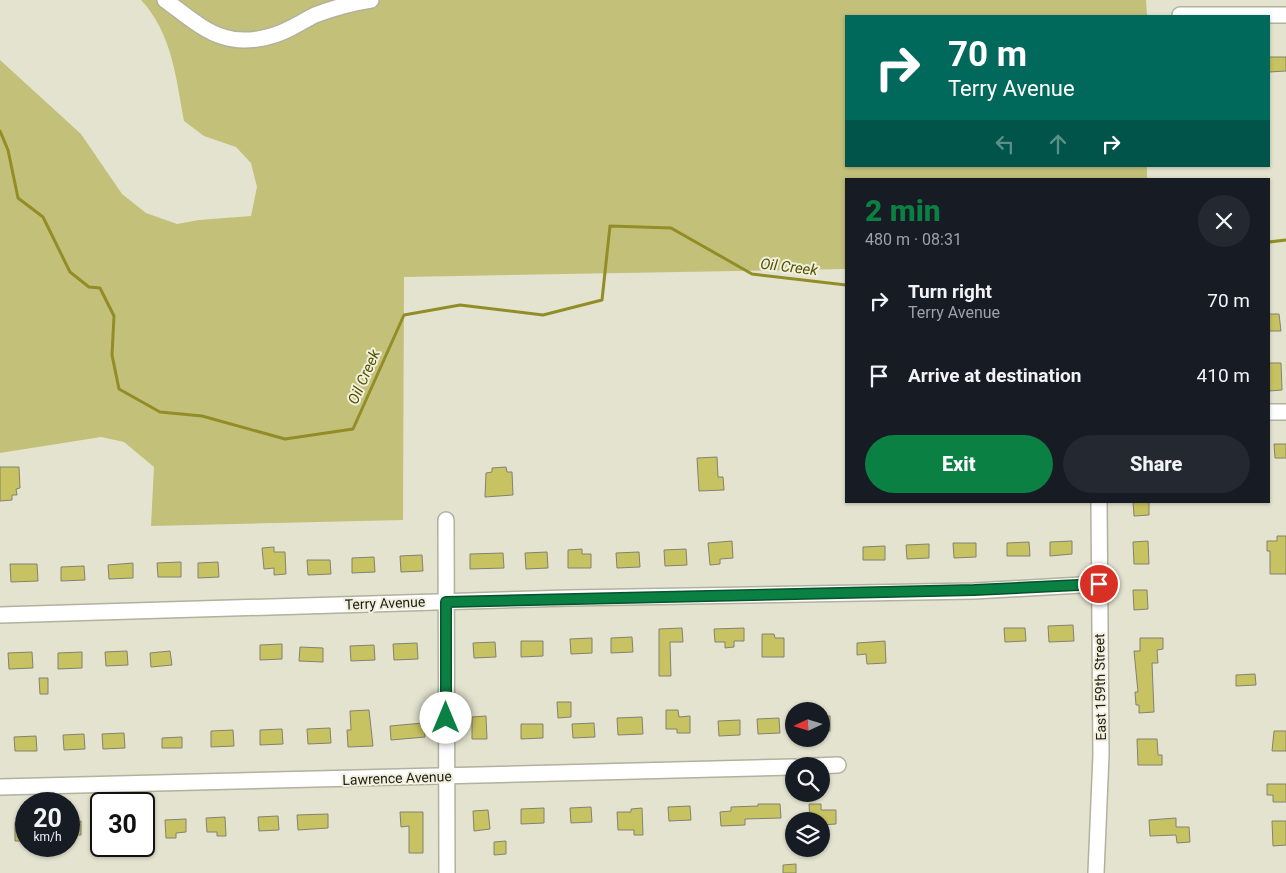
<!DOCTYPE html>
<meta charset="utf-8">
<style>
:root{--surface:#171b24;--page:#242831;--text:#f1f3f6;--muted:#9ea1a6;--accent:#0b8043}
body{margin:0;font-family:Roboto,sans-serif;background:var(--page);color:var(--text);height:100vh;display:flex;flex-direction:column;font-size:19px;white-space:nowrap}
*{box-sizing:border-box;margin:0}
p{font-size:16px;color:var(--muted)}
.icon{flex:none;width:28px;height:28px;fill:none;stroke:currentColor;stroke-width:2;stroke-linecap:round;stroke-linejoin:round}
.map{position:relative;flex:1;overflow:hidden}
.sheet{position:absolute;left:845px;top:178px;width:425px;height:325px;display:flex;flex-direction:column;background:var(--surface);border-radius:0px;box-shadow:0 1px 4px #0004}
.sheet>*{flex:none}
.guide{position:absolute;left:845px;top:15px;width:425px;height:152px;border-radius:0px;box-shadow:0 1px 4px #0004;background:#00695c;color:#fff;overflow:hidden}
.needle{width:32px;rotate:266deg}
.fabs{position:absolute;left:785px;top:702px;display:grid;gap:10px}
.fabs a{display:grid;place-items:center;width:45px;height:45px;border-radius:50%;background:var(--surface);box-shadow:0 1px 4px #0004;font-size:25px}
.speed{position:absolute;left:15px;top:792px;display:flex;gap:10px;font-size:25px;font-weight:700;text-align:center}
.speed>*{display:grid;place-content:center;width:65px;height:65px;border-radius:50%;background:var(--surface);box-shadow:0 1px 4px #0004;line-height:1}
.speed small{font-size:12px;font-weight:400}
.speed .limit{border:2px solid #111;border-radius:8px;background:#fff;color:#111}
.pin{position:absolute;display:grid;place-items:center;width:42px;height:42px;color:#fff;margin:-21px;border:2px solid #fff;border-radius:50%;box-shadow:0 1px 5px #0007}
.me{position:absolute;width:55px;margin:-28px;rotate:0deg;stroke-linejoin:round;filter:drop-shadow(0 0 4px #0008)}
.turn{display:flex;align-items:center;gap:18px;height:105px;padding:0 20px;font-size:22px}
.turn .icon{width:65px;height:65px;stroke-width:2.5}
.turn b{display:block;font-size:35px;line-height:42px}
.lanes{display:flex;align-items:center;height:48px;padding:0 20px;background:#0003;justify-content:center;gap:25px;direction:ltr}
.lanes .off{opacity:.35}
.round{display:grid;place-items:center;flex:none;width:52px;height:52px;border-radius:26px;background:var(--page)}
.summary{display:flex;align-items:center;justify-content:space-between;height:85px;padding:0 20px}
h1{font-size:30px;font-weight:800;line-height:38px;color:var(--accent)}
.button{display:flex;gap:10px;margin-top:auto;padding:10px 20px}
.button a{flex:1;height:58px;border-radius:30px;background:var(--accent);color:#fff;font-size:20px;font-weight:800;line-height:58px;text-align:center}
.button a+a{background:var(--page);color:var(--text)}
ul{padding:0;list-style:none}
li{display:flex;align-items:center;gap:15px;height:75px;padding:0 20px}
li div{flex:1}
li b{display:block;font-size:19px}
li em{font-style:normal}
.map>svg:first-child{display:block}
.green{fill:#c3c07a}
.lines{fill:none;stroke-linecap:round;stroke-linejoin:round}
.stream{stroke:#928d27;stroke-width:3}
.building{fill:#c7c362;stroke:#838270}
.minor-casing{stroke:#b1b19e;stroke-width:18}
.minor{stroke:#fff;stroke-width:15}
.route-casing{stroke:#07532c;stroke-width:12}
.route{stroke:#0b8043;stroke-width:9}
.labels{text-anchor:middle;stroke-width:4;stroke-linejoin:round;paint-order:stroke}
.street-label{font-size:14px;fill:#1d1d16;stroke:#f0f0dc}
.water-label{font-size:15px;font-style:italic;fill:#555203;stroke:#f0f0dc}
</style>
<div class="map">
<svg width="1286" height="873" viewBox="0 0 1286 873">
<rect width="100%" height="100%" fill="#e3e3cf"/>
<!-- green -->
<path class="green" d="M141 0H1146L1147 16H846V166H1147V179H846V269L404 277 403 520 151 526 154 467 124 442 101 437 0 453V60L81 134 122 194 146 213 177 224 199 220 251 216 257 187 251 163 236 147 204 136 184 121C176 78 172 33 141 0Z"/>
<g class="lines">
<!-- stream -->
<g class="stream">
<path d="M0 131 8 150 18 198 43 217 70 272 89 287 100 288 114 316 112 355 119 389 160 412 202 416 285 439 353 429 404 315 460 305 543 315 602 300 610 226 671 228 752 274 846 285"/>
<path d="M1269 242 1286 240"/>
</g>
</g>
<!-- building -->
<g class="building">
<path d="M1269 57H1286V71L1269 72Z"/>
<path d="M1269 314H1279L1281 331H1269Z"/>
<path d="M1269 363H1281L1282 390 1269 391Z"/>
<path d="M1274 444H1286V458H1275Z"/>
<path d="M717 457 718 477H723L724 490 699 491 697 458Z"/>
<path d="M0 467H19L20 488 16 489 17 495H12V500L0 501Z"/>
<path d="M506 467 507 472H512L513 495 485 497 486 473 492 472V468Z"/>
<path d="M1133 501H1149V515L1134 516Z"/>
<path d="M1277 536H1286V574H1270V551H1267V541H1277Z"/>
<path d="M732 541 733 558 720 559V564L710 565 708 543Z"/>
<path d="M1072 541V554L1050 556V542Z"/>
<path d="M1148 541 1149 564H1134L1133 542Z"/>
<path d="M1029 542 1030 556H1007V543Z"/>
<path d="M953 543H976V557L954 558Z"/>
<path d="M929 544V558L907 559 906 545Z"/>
<path d="M885 546V560H863V547Z"/>
<path d="M274 547V552H285L286 574 274 575V568L264 569 262 548Z"/>
<path d="M582 549V554H591V568H568V550Z"/>
<path d="M686 549 687 565 665 566 664 550Z"/>
<path d="M547 552 548 568 526 569 525 553Z"/>
<path d="M639 552 640 567 617 568 616 553Z"/>
<path d="M503 553 504 568 470 569V554Z"/>
<path d="M422 555 423 571 401 572 400 556Z"/>
<path d="M374 557 375 572 352 573V558Z"/>
<path d="M307 560H330L331 574 308 575Z"/>
<path d="M181 562V577H158L157 563Z"/>
<path d="M218 562 219 577 198 578V563Z"/>
<path d="M133 563V578L109 579 108 565Z"/>
<path d="M10 564H37L38 581 11 582Z"/>
<path d="M84 566 85 580 61 581V567Z"/>
<path d="M1133 590H1147L1148 609 1134 610Z"/>
<path d="M1073 625 1074 641 1049 642 1048 626Z"/>
<path d="M682 628 683 642H670L671 676H659V629Z"/>
<path d="M744 628V641H734V647L725 648V642H715L714 629Z"/>
<path d="M1004 628H1025L1026 641 1005 642Z"/>
<path d="M762 634H774L775 638H784V657H762Z"/>
<path d="M632 637 633 652 611 653V638Z"/>
<path d="M592 638V653L571 654 570 639Z"/>
<path d="M1140 638H1163V649L1157 650 1158 663H1152L1154 712 1139 713V705H1136L1135 692H1138L1134 651H1140Z"/>
<path d="M521 641H543V656L521 657Z"/>
<path d="M885 641 886 663 867 664 866 654 857 655V643Z"/>
<path d="M495 642 496 657 474 658 473 643Z"/>
<path d="M417 643 418 659 394 660 393 644Z"/>
<path d="M282 644V659L260 660V645Z"/>
<path d="M374 645 375 660 351 661 350 646Z"/>
<path d="M300 647 323 648V662L299 661Z"/>
<path d="M127 651 128 665 106 666 105 652Z"/>
<path d="M170 651 172 665 151 667 150 653Z"/>
<path d="M32 652 33 668 9 669 8 653Z"/>
<path d="M82 652V668L58 669V653Z"/>
<path d="M1255 674 1256 685 1236 686V675Z"/>
<path d="M39 678H48V694H40Z"/>
<path d="M557 702H571V717L558 718Z"/>
<path d="M369 710 373 746 348 747 347 730H351L350 711Z"/>
<path d="M666 710H678L679 717 690 716V733H677V729H666Z"/>
<path d="M486 716 487 739H472V717Z"/>
<rect x="821" y="716" width="9" height="15"/>
<path d="M642 717 643 734 618 735 617 718Z"/>
<path d="M779 718 780 733 758 734 757 719Z"/>
<path d="M740 720V735L719 736 718 721Z"/>
<path d="M423 723 425 737 391 740 390 726Z"/>
<path d="M594 723 595 737 573 738 572 724Z"/>
<path d="M521 724H543V738L521 739Z"/>
<path d="M330 728 331 743 308 744 307 729Z"/>
<path d="M282 729 283 744 260 745V730Z"/>
<path d="M233 730 234 746 211 747V731Z"/>
<path d="M1274 731H1286V751H1272Z"/>
<path d="M124 733 125 748 103 749 102 734Z"/>
<path d="M84 734 85 749 64 750 63 735Z"/>
<path d="M36 736 37 751H15L14 737Z"/>
<path d="M182 737V748H162V738Z"/>
<path d="M1137 739H1157L1158 755H1162V765H1138Z"/>
<path d="M1267 784H1286V802H1273V795H1267Z"/>
<path d="M758 804H780L781 818 745 819V825L721 826 720 812 731 811V807L758 806Z"/>
<path d="M809 804H821V810H836V824L821 825V821H810Z"/>
<path d="M690 806 691 820 669 821 668 807Z"/>
<path d="M591 807 592 822 571 823 570 808Z"/>
<path d="M544 808V823L521 824V809Z"/>
<path d="M642 808 643 835H634V830H618L617 812H631V809Z"/>
<path d="M488 810 490 829 474 831 473 811Z"/>
<path d="M400 812H423V853H409V826L401 827Z"/>
<path d="M328 814V828L298 830 297 815Z"/>
<path d="M278 816 279 830 259 831 258 817Z"/>
<path d="M225 817 226 836H217V832H207L206 818Z"/>
<path d="M1176 818V827H1189L1190 842 1177 843 1176 835 1150 836 1149 820Z"/>
<path d="M186 819V832L176 833V838H166L165 820Z"/>
<path d="M81 821V835H69V822Z"/>
<path d="M1272 821H1286V845L1273 846Z"/>
<path d="M15 822H26L25 841H15Z"/>
<path d="M506 841V854L494 855V842Z"/>
<path d="M796 864V873H783V865Z"/>
</g>
<g class="lines">
<defs>
<g id="minor">
<path d="M165 0C182 12 204 32 224 37 245 44 272 38 291 28 299 24 307 19 315 15 333 8 352 3 371 0"/>
<path d="M1180 15H1286"/>
<path d="M1269 412H1286"/>
<path d="M446 520 447 873"/>
<path d="M0 615 569 598 974 591 1099 584"/>
<path d="M814 766 838 765"/>
<path d="M0 787 794 767"/>
<path d="M1096 873 1101 755 1099 501"/>
</g>
</defs>
<!-- minor casing -->
<use href="#minor" class="minor-casing"/>
<!-- minor -->
<use href="#minor" class="minor"/>
</g>
<g class="lines">
<defs>
<path id="route" d="M446 718V602L974 590 1099 584"/>
</defs>
<!-- route casing -->
<use href="#route" class="route-casing"/>
<!-- route -->
<use href="#route" class="route"/>
</g>
<g class="labels">
<!-- street labels -->
<g class="street-label">
<text transform="translate(385 603) rotate(-2)" y="5">Terry Avenue</text>
<text transform="translate(1100 687) rotate(-91)" y="5">East 159th Street</text>
<text transform="translate(397 778) rotate(-2)" y="5">Lawrence Avenue</text>
</g>
<!-- water labels -->
<g class="water-label">
<text transform="translate(789 267) rotate(7)" y="5">Oil Creek</text>
<text transform="translate(364 377) rotate(-66)" y="5">Oil Creek</text>
</g>
</g>
</svg>
<div class="fabs">
<a><svg class="needle" viewBox="-14 -14 28 28"><path d="M0-13l5 13h-10z" fill="#e53935"/><path d="M0 13l5-13h-10z" fill="#9ea1a6"/></svg></a>
<a><svg class="icon" aria-label="search" viewBox="0 0 24 24"><circle cx="10" cy="10" r="6"/><path d="M15 15l6 6"/></svg></a>
<a><svg class="icon" aria-label="layers" viewBox="0 0 24 24"><path d="M12 4l9 5-9 5-9-5zM3 14l9 5 9-5"/></svg></a>
</div>
<div class="speed"><div>20<small>km/h</small></div><div class="limit">30</div></div>
<div class="pin" style="left:1099px;top:584px;background:#d93025"><svg class="icon" aria-label="arrive" viewBox="0 0 24 24"><path d="M6 21V4h12l-3 4 3 4H6"/></svg></div>
<svg class="me" style="left:446px;top:718px" viewBox="-20 -20 40 40"><circle r="19" fill="#fff"/><path d="M0-13L10 11 0 6-10 11z" fill="#0b8043"/></svg>
<div class="guide">
<div class="turn"><svg class="icon" aria-label="right" viewBox="0 0 24 24"><path d="M7 20v-9h11M14 6l5 5-5 5"/></svg><div><b>70 m</b>Terry Avenue</div></div>
<div class="lanes"><svg class="icon off" aria-label="left" viewBox="0 0 24 24"><path d="M17 20v-9H6M10 6l-5 5 5 5"/></svg><svg class="icon off" aria-label="ahead" viewBox="0 0 24 24"><path d="M12 20V5M6 11l6-6 6 6"/></svg><svg class="icon" aria-label="right" viewBox="0 0 24 24"><path d="M7 20v-9h11M14 6l5 5-5 5"/></svg></div>
</div>
<section class="sheet">
<div class="summary"><div><h1>2 min</h1><p>480 m · 08:31</p></div><a class="round"><svg class="icon" aria-label="close" viewBox="0 0 24 24"><path d="M6 6l12 12M18 6L6 18"/></svg></a></div>
<ul>
<li><svg class="icon" aria-label="right" viewBox="0 0 24 24"><path d="M7 20v-9h11M14 6l5 5-5 5"/></svg><div><b>Turn right</b><p>Terry Avenue</p></div><em>70 m</em></li>
<li><svg class="icon" aria-label="arrive" viewBox="0 0 24 24"><path d="M6 21V4h12l-3 4 3 4H6"/></svg><div><b>Arrive at destination</b></div><em>410 m</em></li>
</ul>
<div class="button"><a>Exit</a><a>Share</a></div>
</section>
</div>
